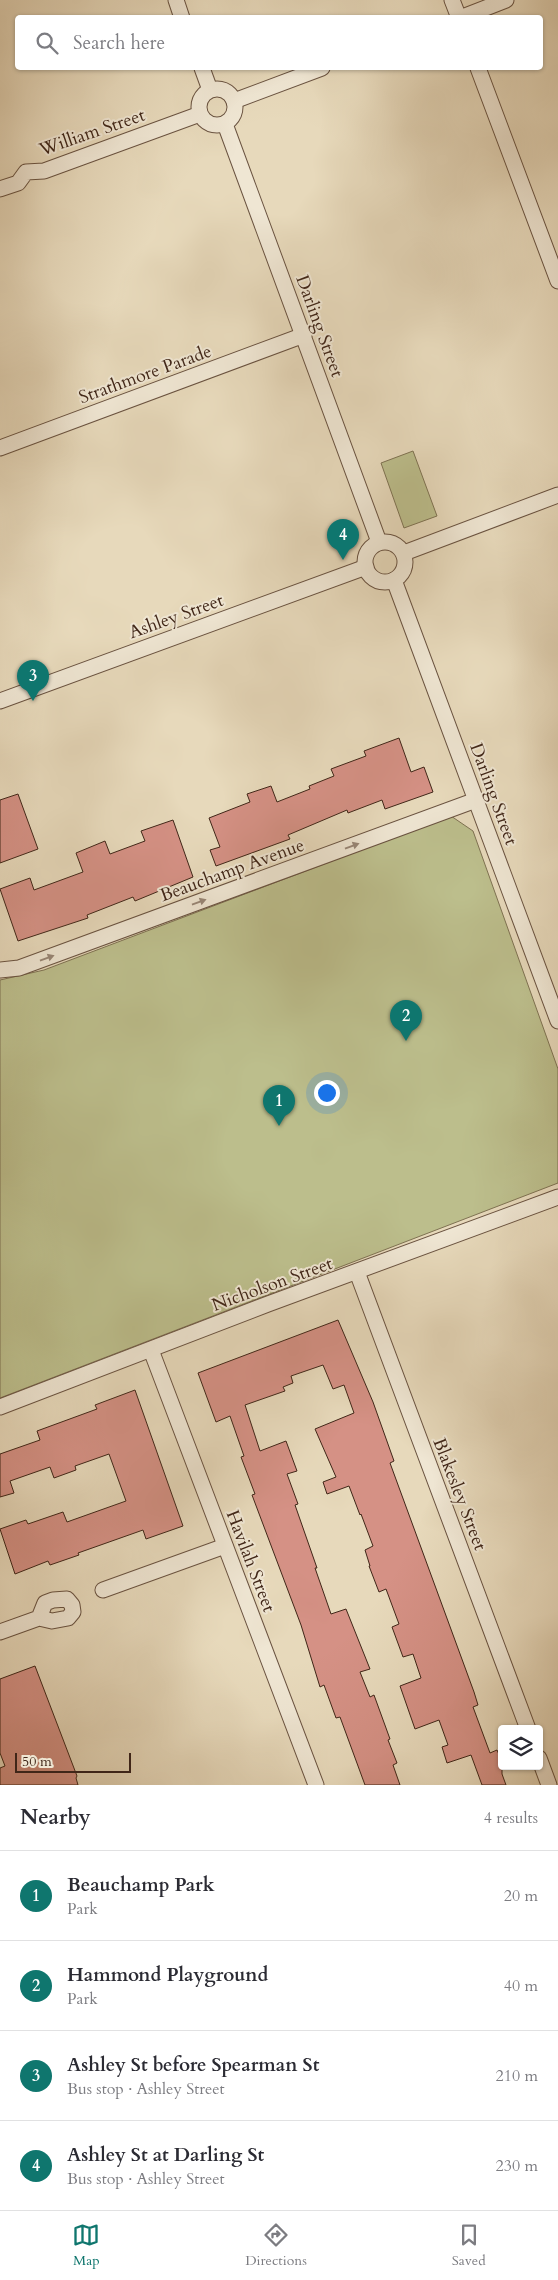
<!DOCTYPE html>
<html lang="en">
<head>
<meta charset="utf-8">
<style>
  :root { --surface:#fff; --page:#f2f2f3; --text:#2b2b33; --muted:#7c7c81; --line:#e1e1e2; --accent:#0f766e }
  body { margin:0; font-family:Cardo,serif; background:var(--page); color:var(--text) }
  .controls { position:absolute; right:15px; bottom:15px; display:grid; overflow:hidden; border-radius:5px; box-shadow:0 1px 4px #0004 }
  .controls button { width:45px; height:45px; display:grid; place-items:center; padding:0; border:0; border-bottom:1px solid var(--line); background:var(--surface); color:var(--text); font:25px sans-serif }
  .scale { position:absolute; left:15px; bottom:12px; width:116px; box-sizing:border-box; padding-left:5px; border:2px solid #402618; border-top:0; font-size:14px; line-height:18px; white-space:nowrap; color:#402618; -webkit-text-stroke:4px #efe6d3; paint-order:stroke }
  .you { position:absolute; left:326px; top:1092px; width:18px; height:18px; margin:-12px; border:4px solid #fff; border-radius:50%; background:#1a73e8; box-shadow:0 0 0 8px #1a73e833 }
  .badge { display:grid; place-items:center; width:32px; height:32px; border-radius:50%; background:var(--accent); color:#fff; font-size:16px; font-weight:700 }
  .pin { position:absolute; translate:-50% -41px; filter:drop-shadow(0 1px 2px #0008) }
  .pin::after { content:''; position:absolute; top:26px; width:18px; height:15px; background:inherit; clip-path:polygon(0 0,100% 0,50% 100%) }
  .list { margin:0; padding:0; list-style:none }
  h2 { display:flex; justify-content:space-between; align-items:center; height:65px; margin:0; padding:0 20px; font-size:21px }
  h2 small { font-size:16px; font-weight:400; color:var(--muted) }
  .list li { display:grid; grid-template-columns:32px 1fr auto; gap:15px; align-items:center; box-sizing:border-box; height:90px; padding:0 20px; border-top:1px solid var(--line) }
  .list b { display:block; font-size:19px; white-space:nowrap }
  .list p { margin:0; font-size:16px; white-space:nowrap; color:var(--muted) }
  .list em { font-size:16px; font-style:normal; color:var(--muted) }
  .icon { flex:none; width:28px; height:28px; fill:none; stroke:currentColor; stroke-width:2; stroke-linecap:round; stroke-linejoin:round }
  .map { position:relative; flex:none; width:558px; height:1785px; overflow:hidden }
  .search { position:absolute; background:var(--surface); box-shadow:0 1px 4px #0004; left:15px; right:15px; top:15px; height:55px; display:flex; align-items:center; gap:12px; box-sizing:border-box; padding:0 18px; border-radius:5px; color:var(--muted); font-size:19px }
  .sheet { height:425px; background:var(--surface) }
  nav { display:flex; justify-content:space-around; align-items:center; box-sizing:border-box; height:70px; border-top:1px solid var(--line); background:var(--surface); font-size:14px; color:var(--muted) }
  nav a { display:grid; justify-items:center; gap:2px }
  nav .on { color:var(--accent) }
  .map>svg:first-child { display:block }
</style>
</head>
<body>
<div class="map">
<svg width="558" height="1785" viewBox="0 0 558 1785">
  <rect width="100%" height="100%" fill="#e7d9bb"/>
  <filter id="stains"><feTurbulence type="fractalNoise" baseFrequency=".004" numOctaves="4"/><feColorMatrix values="0 0 0 0 .2 0 0 0 0 .09 0 0 0 0 .02 0 0 0 .5 -.17"/></filter>
  <radialGradient id="worn" r=".72"><stop offset=".6" stop-color="#630" stop-opacity="0"/><stop offset="1" stop-color="#630" stop-opacity=".3"/></radialGradient>
  <g fill="#bcbe8c" stroke="#7e7252">
    <polygon points="413,451 437,516 404,528 381,463"/>
    <polygon points="451,816 473,831 558,1069 558,1183 0,1398 0,980 44,970"/>
  </g>
  <g fill="#d59185" stroke="#402618">
    <polygon points="399,738 411,772 424,767 433,792 385,809 382,800 348,813 347,810 288,835 290,839 216,866 210,850 220,847 209,818 250,802 247,794 271,786 277,802 310,789 309,786 334,776 331,769 366,756 364,751"/>
    <polygon points="18,794 38,849 0,863 0,800"/>
    <polygon points="173,820 193,877 135,901 133,897 87,915 88,918 18,941 0,889 30,878 34,890 83,872 76,853 105,841 110,854 145,841 141,831"/>
    <polygon points="338,1320 373,1402 394,1461 390,1463 474,1692 478,1705 473,1707 490,1753 497,1750 502,1761 502,1774 506,1785 482,1785 471,1755 447,1763 442,1747 448,1745 439,1720 415,1729 400,1686 421,1678 413,1654 403,1657 392,1627 399,1624 386,1589 379,1592 369,1566 370,1566 365,1550 373,1546 361,1514 360,1515 349,1486 327,1494 323,1482 336,1477 315,1429 354,1413 344,1385 333,1389 323,1365 291,1376 293,1383 283,1387 285,1391 245,1405 260,1451 286,1441 297,1471 287,1474 298,1504 295,1505 317,1568 315,1568 331,1614 346,1609 370,1669 360,1672 370,1697 374,1695 390,1739 388,1740 397,1763 393,1765 400,1785 365,1785 340,1717 336,1718 324,1685 320,1687 301,1625 252,1495 255,1494 241,1457 244,1456 230,1416 216,1422 198,1373"/>
    <polygon points="135,1390 183,1526 146,1539 143,1530 78,1553 79,1555 50,1565 48,1561 15,1574 0,1529 26,1520 28,1524 63,1512 67,1522 126,1501 109,1454 75,1466 76,1470 54,1478 50,1467 10,1481 14,1493 0,1497 0,1454 40,1440 37,1431 97,1409 95,1405"/>
    <polygon points="35,1666 77,1776 76,1778 78,1785 0,1785 0,1768 5,1766 0,1753 0,1679"/>
  </g>
  <g fill="none" stroke-linecap="round" stroke-linejoin="round">
    <g stroke="#6a5341" stroke-width="17">
      <g id="minor">
        <polyline points="176,0 182,18"/>
        <polyline points="452,0 459,18"/>
        <polyline points="460,18 506,0"/>
        <polyline points="202,68 210,90"/>
        <polyline points="478,68 558,281"/>
        <circle cx="217" cy="107" r="18"/>
        <polyline points="234,101 322,68"/>
        <polyline points="225,124 379,542"/>
        <polyline points="0,189 18,183 26,172 44,171 200,114"/>
        <polyline points="0,448 304,335"/>
        <circle cx="385" cy="562" r="20"/>
        <polyline points="404,553 558,495"/>
        <polyline points="394,580 558,1021"/>
        <polyline points="0,701 366,567"/>
        <polyline points="0,970 19,968 476,800"/>
        <polyline points="357,1272 528,1729"/>
        <polyline points="151,1350 316,1785"/>
        <polyline points="0,1407 268,1304 558,1197"/>
        <polyline points="103,1590 225,1546"/>
        <polyline points="0,1632 39,1618 52,1621 68,1618 73,1612 72,1605 67,1599 53,1600 45,1603 39,1618"/>
        <polyline points="539,1758 549,1785"/>
      </g>
    </g>
    <use href="#minor" stroke="#efe6d3" stroke-width="15"/>
  </g>
  <defs><path id="oneway-solid" d="M-6-.8H1V-3.2L6.5 0L1 3.2V.8H-6Z" transform="scale(1.25)"/></defs>
  <g fill="#988676">
    <use href="#oneway-solid" transform="translate(352 846) rotate(-20)"/>
    <use href="#oneway-solid" transform="translate(199 902) rotate(-20)"/>
    <use href="#oneway-solid" transform="translate(47 958) rotate(-20)"/>
  </g>
  <g text-anchor="middle" stroke-width="4" stroke-linejoin="round" paint-order="stroke">
    <g font-size="18" fill="#402618" stroke="#efe6d3">
      <text transform="translate(92 132) rotate(-19)" y="6">William Street</text>
      <text transform="translate(320 326) rotate(70)" y="6">Darling Street</text>
      <text transform="translate(145 374) rotate(-20)" y="6">Strathmore Parade</text>
      <text transform="translate(176 616) rotate(-20)" y="6">Ashley Street</text>
      <text transform="translate(494 794) rotate(70)" y="6">Darling Street</text>
      <text transform="translate(232 870) rotate(-20)" y="6">Beauchamp Avenue</text>
      <text transform="translate(272 1284) rotate(-20)" y="6">Nicholson Street</text>
      <text transform="translate(460 1494) rotate(69)" y="6">Blakesley Street</text>
      <text transform="translate(251 1561) rotate(69)" y="6">Havilah Street</text>
    </g>
  </g>
  <rect width="100%" height="100%" filter="url(#stains)"/>
  <rect width="100%" height="100%" fill="url(#worn)"/>
</svg>
<div class="controls">
<button><svg class="icon" aria-label="layers" viewBox="0 0 24 24"><path d="M12 4l9 5-9 5-9-5zM3 14l9 5 9-5"/></svg></button>
</div>
<div class="scale">50 m</div>
<div class="you"></div>
<div class="pin badge" style="left:279px;top:1126px">1</div>
<div class="pin badge" style="left:406px;top:1041px">2</div>
<div class="pin badge" style="left:33px;top:701px">3</div>
<div class="pin badge" style="left:343px;top:560px">4</div>
<div class="search"><svg class="icon" aria-label="search" viewBox="0 0 24 24"><circle cx="10" cy="10" r="6"/><path d="M15 15l6 6"/></svg>Search here</div>
</div>
<section class="sheet">
<h2>Nearby<small>4 results</small></h2>
<ul class="list">
<li><span class="badge">1</span><div><b>Beauchamp Park</b><p>Park</p></div><em>20 m</em></li>
<li><span class="badge">2</span><div><b>Hammond Playground</b><p>Park</p></div><em>40 m</em></li>
<li><span class="badge">3</span><div><b>Ashley St before Spearman St</b><p>Bus stop · Ashley Street</p></div><em>210 m</em></li>
<li><span class="badge">4</span><div><b>Ashley St at Darling St</b><p>Bus stop · Ashley Street</p></div><em>230 m</em></li>
</ul>
</section>
<nav>
<a class="on"><svg class="icon" aria-label="map" viewBox="0 0 24 24"><path d="M3 6l6-2 6 2 6-2v14l-6 2-6-2-6 2zM9 4v14M15 6v14"/></svg>Map</a>
<a><svg class="icon" aria-label="directions" viewBox="0 0 24 24"><path d="M12 3l9 9-9 9-9-9zM9 14v-3h6M13 9l2 2-2 2"/></svg>Directions</a>
<a><svg class="icon" aria-label="saved" viewBox="0 0 24 24"><path d="M7 4h10v16l-5-4-5 4z"/></svg>Saved</a>
</nav>
</body>
</html>
